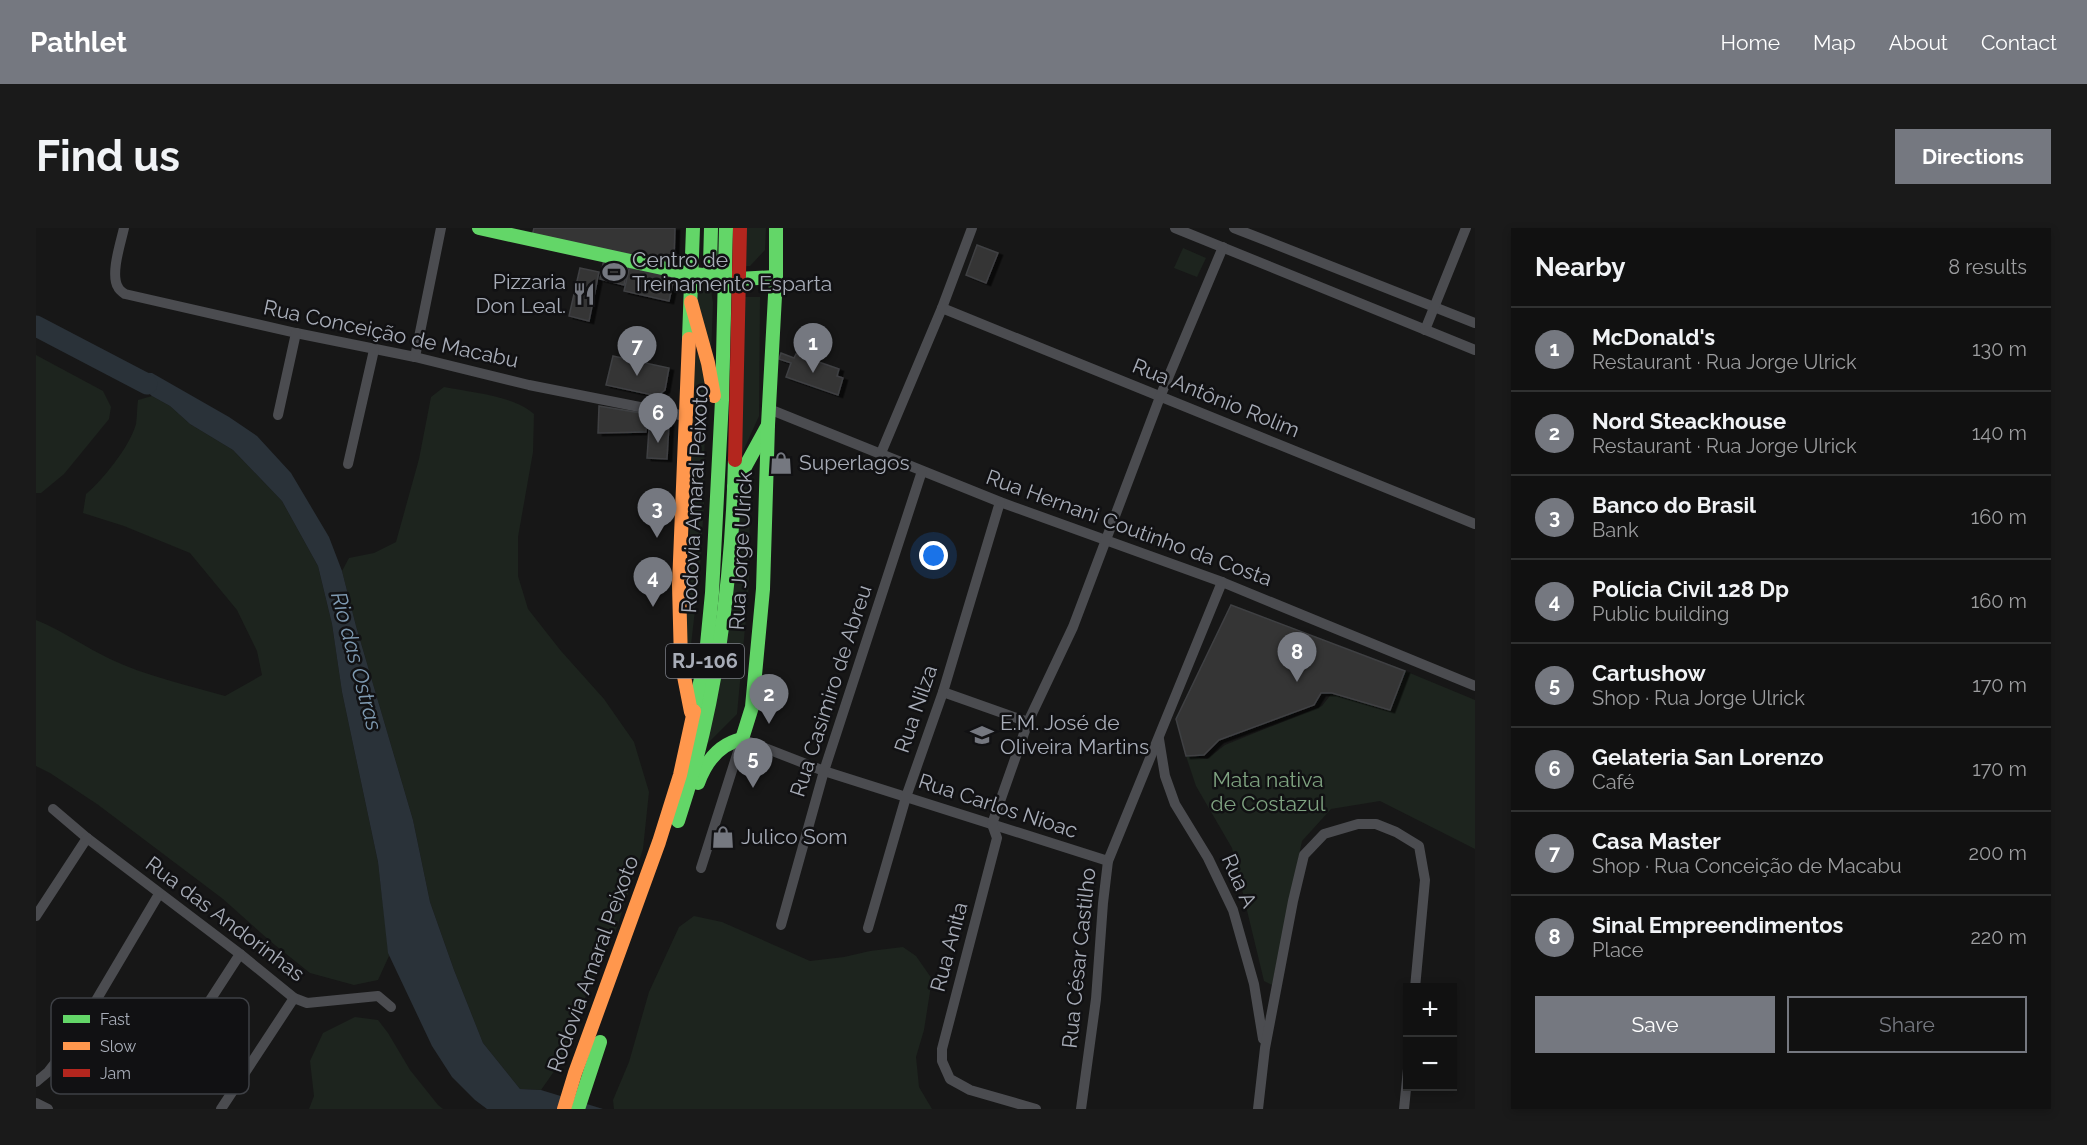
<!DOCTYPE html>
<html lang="en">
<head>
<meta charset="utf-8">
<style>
  :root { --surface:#111; --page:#1a1a1a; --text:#f1f3f6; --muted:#9c9d9f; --line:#303131; --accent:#757880 }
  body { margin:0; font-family:Raleway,sans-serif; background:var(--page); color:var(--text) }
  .controls { position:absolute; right:18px; bottom:18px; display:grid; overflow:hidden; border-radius:0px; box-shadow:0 3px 9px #0003 }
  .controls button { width:54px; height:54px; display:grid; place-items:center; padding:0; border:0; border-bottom:2px solid var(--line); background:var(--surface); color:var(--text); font:30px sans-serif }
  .you { position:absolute; left:898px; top:328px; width:21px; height:21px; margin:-15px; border:4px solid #fff; border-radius:50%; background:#1a73e8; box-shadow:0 0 0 9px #1a73e833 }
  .badge { display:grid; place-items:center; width:39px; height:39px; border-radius:50%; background:var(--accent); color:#fff; font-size:20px; font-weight:700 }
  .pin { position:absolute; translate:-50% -50px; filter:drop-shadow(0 2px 3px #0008) }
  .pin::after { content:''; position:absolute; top:32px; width:21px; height:18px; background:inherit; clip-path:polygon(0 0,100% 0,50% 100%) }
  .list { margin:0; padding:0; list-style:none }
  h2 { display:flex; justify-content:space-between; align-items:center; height:78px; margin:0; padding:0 24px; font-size:26px }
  h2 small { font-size:20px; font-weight:400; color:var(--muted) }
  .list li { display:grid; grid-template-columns:39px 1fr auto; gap:18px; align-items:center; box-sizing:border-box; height:84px; padding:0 24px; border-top:2px solid var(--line) }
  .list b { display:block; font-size:22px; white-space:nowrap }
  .list p { margin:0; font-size:20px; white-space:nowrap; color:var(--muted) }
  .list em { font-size:20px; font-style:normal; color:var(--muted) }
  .actions { display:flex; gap:12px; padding:18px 24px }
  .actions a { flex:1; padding:14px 0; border:2px solid var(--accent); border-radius:0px; text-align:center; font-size:21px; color:var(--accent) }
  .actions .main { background:var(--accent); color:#fff }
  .map { position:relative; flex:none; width:1439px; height:881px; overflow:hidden; border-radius:0px }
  header { display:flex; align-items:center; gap:36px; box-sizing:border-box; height:84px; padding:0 30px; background:var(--accent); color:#fff }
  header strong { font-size:28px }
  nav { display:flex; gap:33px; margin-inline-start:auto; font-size:21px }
  .intro { display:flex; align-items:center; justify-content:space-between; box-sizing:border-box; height:144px; padding:0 36px }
  h1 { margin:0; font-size:42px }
  .button { padding:15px 27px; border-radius:0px; background:var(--accent); color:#fff; font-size:21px; font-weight:700 }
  main { display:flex; gap:36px; padding:0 36px }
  aside { flex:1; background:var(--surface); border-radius:0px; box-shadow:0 3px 9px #0003 }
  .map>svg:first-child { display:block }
</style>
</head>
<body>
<header>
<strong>Pathlet</strong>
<nav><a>Home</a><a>Map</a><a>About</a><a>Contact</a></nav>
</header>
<div class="intro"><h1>Find us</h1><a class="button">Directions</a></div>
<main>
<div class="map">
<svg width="1439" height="881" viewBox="0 0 1439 881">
  <defs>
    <filter id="shadow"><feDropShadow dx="4.5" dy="2.5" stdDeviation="0" flood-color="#0009"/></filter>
  </defs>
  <rect width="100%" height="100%" fill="#171717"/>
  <g fill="#1d241e">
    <polygon points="708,0 730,0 729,22 714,38 706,38"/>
    <polygon points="1147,20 1170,30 1161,49 1138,40"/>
    <polygon points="662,54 674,55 677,75 675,128 662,80"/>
    <polygon points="707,69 724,69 723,188 704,230"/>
    <polygon points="662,120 669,158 668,276 664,338 655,417 648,415 653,354 657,143"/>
    <polygon points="0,127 67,163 75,179 73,191 28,246 5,265 0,265"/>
    <path d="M 408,159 C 433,164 479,168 498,186 L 497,224 L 482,309 L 482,348 L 492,381 L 525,423 L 568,471 L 598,514 L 613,564 L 607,621 L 580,702 L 549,770 L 526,832 L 505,862 L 484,861 L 447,815 L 418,742 L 394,674 L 377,592 L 320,398 L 306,343 L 313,330 L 338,325 L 360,314 L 383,231 L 395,169 Z"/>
    <path d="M 116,168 L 134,178 L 154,196 L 197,222 L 246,273 L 282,338 L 296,396 L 306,464 L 342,634 L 353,728 L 342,752 L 318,757 L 274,745 L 234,713 L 187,671 L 61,576 L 14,545 L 0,538 L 0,392 C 27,403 49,419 74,431 C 110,448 151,457 189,468 L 226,447 L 221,423 L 201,382 L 154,325 L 88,298 L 47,285 L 50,266 C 67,252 94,218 100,196 C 101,189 101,180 102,172 Z"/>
    <polygon points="717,235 714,256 713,357 701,486 668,519 702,263"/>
    <polygon points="1369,443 1439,472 1439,621 1344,573 1295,581 1266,613 1236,757 1228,753 1196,620 1160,558 1150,528 1171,531 1189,517 1286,478 1296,465 1354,482"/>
    <polygon points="658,688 686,694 774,733 808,729 834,723 867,719 880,728 896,751 888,802 880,829 883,859 896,881 578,881 577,872 593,834 613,764 643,699"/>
    <polygon points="319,789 342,792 352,805 374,842 402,877 407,881 273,881 278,868 274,833 287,805"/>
  </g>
  <polygon fill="#2a3239" points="87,144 116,145 193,189 221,208 255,245 293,309 306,343 320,398 377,592 394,674 418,742 447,815 484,861 505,862 567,881 451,881 439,872 416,849 396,818 352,725 342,634 306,464 296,396 282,338 246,273 197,222 154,196 134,178 116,168"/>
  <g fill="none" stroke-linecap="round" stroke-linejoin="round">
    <polyline stroke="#2a3239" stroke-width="21" points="0,98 111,156"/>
  </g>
  <g fill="#353536" stroke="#3f4043" stroke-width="1.5" filter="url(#shadow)">
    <polygon points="498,0 639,0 638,32 631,36 496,8"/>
    <polygon points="941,17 962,25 950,55 930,47"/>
    <polygon points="568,31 592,37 588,57 564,51"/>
    <polygon points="594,37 639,46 633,73 588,63"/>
    <polygon points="544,40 563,44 553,93 533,88"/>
    <polygon points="745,125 758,130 760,126 803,141 801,148 807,150 802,167 750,149 755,135 743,131"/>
    <polygon points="577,128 633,140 629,162 621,168 570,157"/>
    <polygon points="563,178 611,186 610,204 562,205"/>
    <polygon points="614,186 621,186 630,191 633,196 631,231 611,230"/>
    <polygon points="1195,377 1369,443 1354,482 1296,465 1285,465 1278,477 1183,512 1168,527 1150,528 1140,491"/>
  </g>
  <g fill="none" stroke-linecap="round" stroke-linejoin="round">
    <g stroke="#4b4c50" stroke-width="10">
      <path d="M 88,0 C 85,14 74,46 82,59 C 83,62 86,64 89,66 L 260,105 L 379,129 L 493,157 L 649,188"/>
      <polyline points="1139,0 1439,122"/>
      <polyline points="1198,0 1439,95"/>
      <polyline points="906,80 1439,296"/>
      <polyline points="1389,102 1430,0"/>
      <polyline points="379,129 405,0"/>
      <polyline points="733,181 964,274 1186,354 1439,458"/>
      <polyline points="242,187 260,105"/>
      <polyline points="845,225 906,80 936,0"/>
      <polyline points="312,236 338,122"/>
      <polyline points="907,464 992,494"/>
      <polyline points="1123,511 1129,548 1139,576 1172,630 1197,682 1218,756 1227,811"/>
      <polyline points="17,581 51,610 204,726 258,770 271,775 342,768 355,779"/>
      <polyline points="665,640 706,511 788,543 1072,633"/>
      <polyline points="0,688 51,610"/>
      <polyline points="745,697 788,543 886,243"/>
      <polyline points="832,700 870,569 907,464 964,274"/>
      <polyline points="36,813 98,857 113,859 121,854 204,726"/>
      <polyline points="0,854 12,844 36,813 123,666"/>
      <polyline points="0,875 12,881"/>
      <polyline points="185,881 258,770"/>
      <polyline points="1000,881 934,862 914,851 906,833 906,821 961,610 956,596 992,494 1037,399 1124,169 1187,19"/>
      <polyline points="1045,881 1060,771 1067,675 1072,633 1186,354"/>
      <polyline points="1222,881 1229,820 1257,673 1268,627 1288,606 1322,596 1340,596 1360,604 1383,618 1389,652 1379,760"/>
      <polyline points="1368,881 1372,841"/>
    </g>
    <g stroke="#63d668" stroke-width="14">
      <polyline points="443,0 649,45 702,51 740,49"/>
      <polyline points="675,0 674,37 690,52"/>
      <polyline points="653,111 657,0"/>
      <polyline points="698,259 732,197"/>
      <polyline points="658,483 670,427 676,365 686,172 690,0"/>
      <polyline points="706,511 716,479 727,361 732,197 740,49 740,0"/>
      <path d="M 662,555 C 670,533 683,516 706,511"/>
      <path d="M 642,593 C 681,477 696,354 699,232"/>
      <polyline points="542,881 564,814"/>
    </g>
    <g stroke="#ff974d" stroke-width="14">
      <polyline points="655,74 672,135 678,168"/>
      <polyline points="653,111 643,357 645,433 655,484"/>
      <polyline points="528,881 539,845 623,614 644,547 658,483"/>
    </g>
    <polyline stroke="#b3261e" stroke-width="14" points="699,232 704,0"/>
  </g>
  <defs>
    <g id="stadium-bare" transform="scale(1.8)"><path d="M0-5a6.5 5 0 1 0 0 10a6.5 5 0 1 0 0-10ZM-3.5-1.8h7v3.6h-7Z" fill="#757880" stroke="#111113" stroke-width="2.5" paint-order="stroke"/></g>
    <g id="restaurant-bare" transform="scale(1.8)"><path d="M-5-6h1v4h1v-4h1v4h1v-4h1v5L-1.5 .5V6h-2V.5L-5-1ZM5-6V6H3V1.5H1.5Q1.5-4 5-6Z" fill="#757880" stroke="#111113" stroke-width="2.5" paint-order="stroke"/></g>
    <g id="shop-bare" transform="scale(1.8)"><path d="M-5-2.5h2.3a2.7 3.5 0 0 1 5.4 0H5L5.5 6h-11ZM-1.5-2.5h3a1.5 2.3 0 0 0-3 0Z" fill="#757880" stroke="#111113" stroke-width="2.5" paint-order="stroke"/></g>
    <g id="school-bare" transform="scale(1.8)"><path d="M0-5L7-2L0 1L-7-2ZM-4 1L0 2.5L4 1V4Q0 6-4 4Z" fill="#757880" stroke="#111113" stroke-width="2.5" paint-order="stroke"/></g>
  </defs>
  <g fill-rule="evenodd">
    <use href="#stadium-bare" x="578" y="44"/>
    <use href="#restaurant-bare" x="548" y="66"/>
    <use href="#shop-bare" x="745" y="235"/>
    <use href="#school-bare" x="946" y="507"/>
    <use href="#shop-bare" x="687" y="609"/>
  </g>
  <g text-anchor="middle" stroke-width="5" stroke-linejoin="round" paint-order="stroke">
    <rect fill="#111113" stroke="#7b7e86" stroke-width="1.5" x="630" y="416" width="78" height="34" rx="4.5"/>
    <g font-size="20" font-weight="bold" fill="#a8adb8">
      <text x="669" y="440">RJ-106</text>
    </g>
    <g font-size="21" fill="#a8adb8" stroke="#111113" text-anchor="start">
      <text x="596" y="39">Centro de<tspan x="596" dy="24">Treinamento Esparta</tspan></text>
      <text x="530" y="61" text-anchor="end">Pizzaria<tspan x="530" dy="24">Don Leal.</tspan></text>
      <text x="763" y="242">Superlagos</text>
      <text x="964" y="502">E.M. José de<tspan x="964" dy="24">Oliveira Martins</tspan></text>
      <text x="705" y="616">Julico Som</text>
    </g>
    <g font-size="21" fill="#a8adb8" stroke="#111113">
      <text transform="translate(355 106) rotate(12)" y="7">Rua Conceição de Macabu</text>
      <text transform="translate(1180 170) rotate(22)" y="7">Rua Antônio Rolim</text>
      <text transform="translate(659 271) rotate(-87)" y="7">Rodovia Amaral Peixoto</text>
      <text transform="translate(1093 300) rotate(20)" y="7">Rua Hernani Coutinho da Costa</text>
      <text transform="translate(705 323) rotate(-87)" y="7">Rua Jorge Ulrick</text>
      <text transform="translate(795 463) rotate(-72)" y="7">Rua Casimiro de Abreu</text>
      <text transform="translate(880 481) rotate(-71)" y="7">Rua Nilza</text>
      <text transform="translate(962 578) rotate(18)" y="7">Rua Carlos Nioac</text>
      <text transform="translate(1203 653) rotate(66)" y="7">Rua A</text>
      <text transform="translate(189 691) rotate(37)" y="7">Rua das Andorinhas</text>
      <text transform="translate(913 719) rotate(-75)" y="7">Rua Anita</text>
      <text transform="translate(1043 730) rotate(-84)" y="7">Rua César Castilho</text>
      <text transform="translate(557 736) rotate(-70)" y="7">Rodovia Amaral Peixoto</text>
    </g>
    <g font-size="21" fill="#7fa381" stroke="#111113">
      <text x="1232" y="559">Mata nativa<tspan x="1232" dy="24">de Costazul</tspan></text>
    </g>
    <g font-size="22" font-style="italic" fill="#7f9bb3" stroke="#111113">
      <text transform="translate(321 433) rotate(75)" y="8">Rio das Ostras</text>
    </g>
  </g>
  <rect x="15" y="770" width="198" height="96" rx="9" fill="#111113" stroke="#3e4045" stroke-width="1.5"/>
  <rect x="27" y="787" width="27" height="8" fill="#63d668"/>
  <rect x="27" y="814" width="27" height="8" fill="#ff974d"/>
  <rect x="27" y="841" width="27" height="8" fill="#b3261e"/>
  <g font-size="16" fill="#a8adb8">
    <text x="64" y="797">Fast</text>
    <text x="64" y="824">Slow</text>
    <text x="64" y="851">Jam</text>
  </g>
</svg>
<div class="controls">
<button>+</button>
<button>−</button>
</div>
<div class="you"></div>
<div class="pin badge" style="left:777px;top:145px">1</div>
<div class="pin badge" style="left:733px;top:496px">2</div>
<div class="pin badge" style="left:621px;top:310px">3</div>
<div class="pin badge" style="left:617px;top:379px">4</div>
<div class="pin badge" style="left:717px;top:560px">5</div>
<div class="pin badge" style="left:622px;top:215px">6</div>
<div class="pin badge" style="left:601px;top:148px">7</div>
<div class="pin badge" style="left:1261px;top:454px">8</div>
</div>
<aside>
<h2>Nearby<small>8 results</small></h2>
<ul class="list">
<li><span class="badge">1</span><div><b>McDonald's</b><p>Restaurant · Rua Jorge Ulrick</p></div><em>130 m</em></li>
<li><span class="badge">2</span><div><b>Nord Steackhouse</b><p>Restaurant · Rua Jorge Ulrick</p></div><em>140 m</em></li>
<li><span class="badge">3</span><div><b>Banco do Brasil</b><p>Bank</p></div><em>160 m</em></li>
<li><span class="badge">4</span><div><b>Polícia Civil 128 Dp</b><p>Public building</p></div><em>160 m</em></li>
<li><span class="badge">5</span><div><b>Cartushow</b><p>Shop · Rua Jorge Ulrick</p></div><em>170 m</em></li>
<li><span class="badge">6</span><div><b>Gelateria San Lorenzo</b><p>Café</p></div><em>170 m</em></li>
<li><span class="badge">7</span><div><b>Casa Master</b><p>Shop · Rua Conceição de Macabu</p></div><em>200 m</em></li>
<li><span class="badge">8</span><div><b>Sinal Empreendimentos</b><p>Place</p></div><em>220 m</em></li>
</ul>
<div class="actions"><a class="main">Save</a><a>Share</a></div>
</aside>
</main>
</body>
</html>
